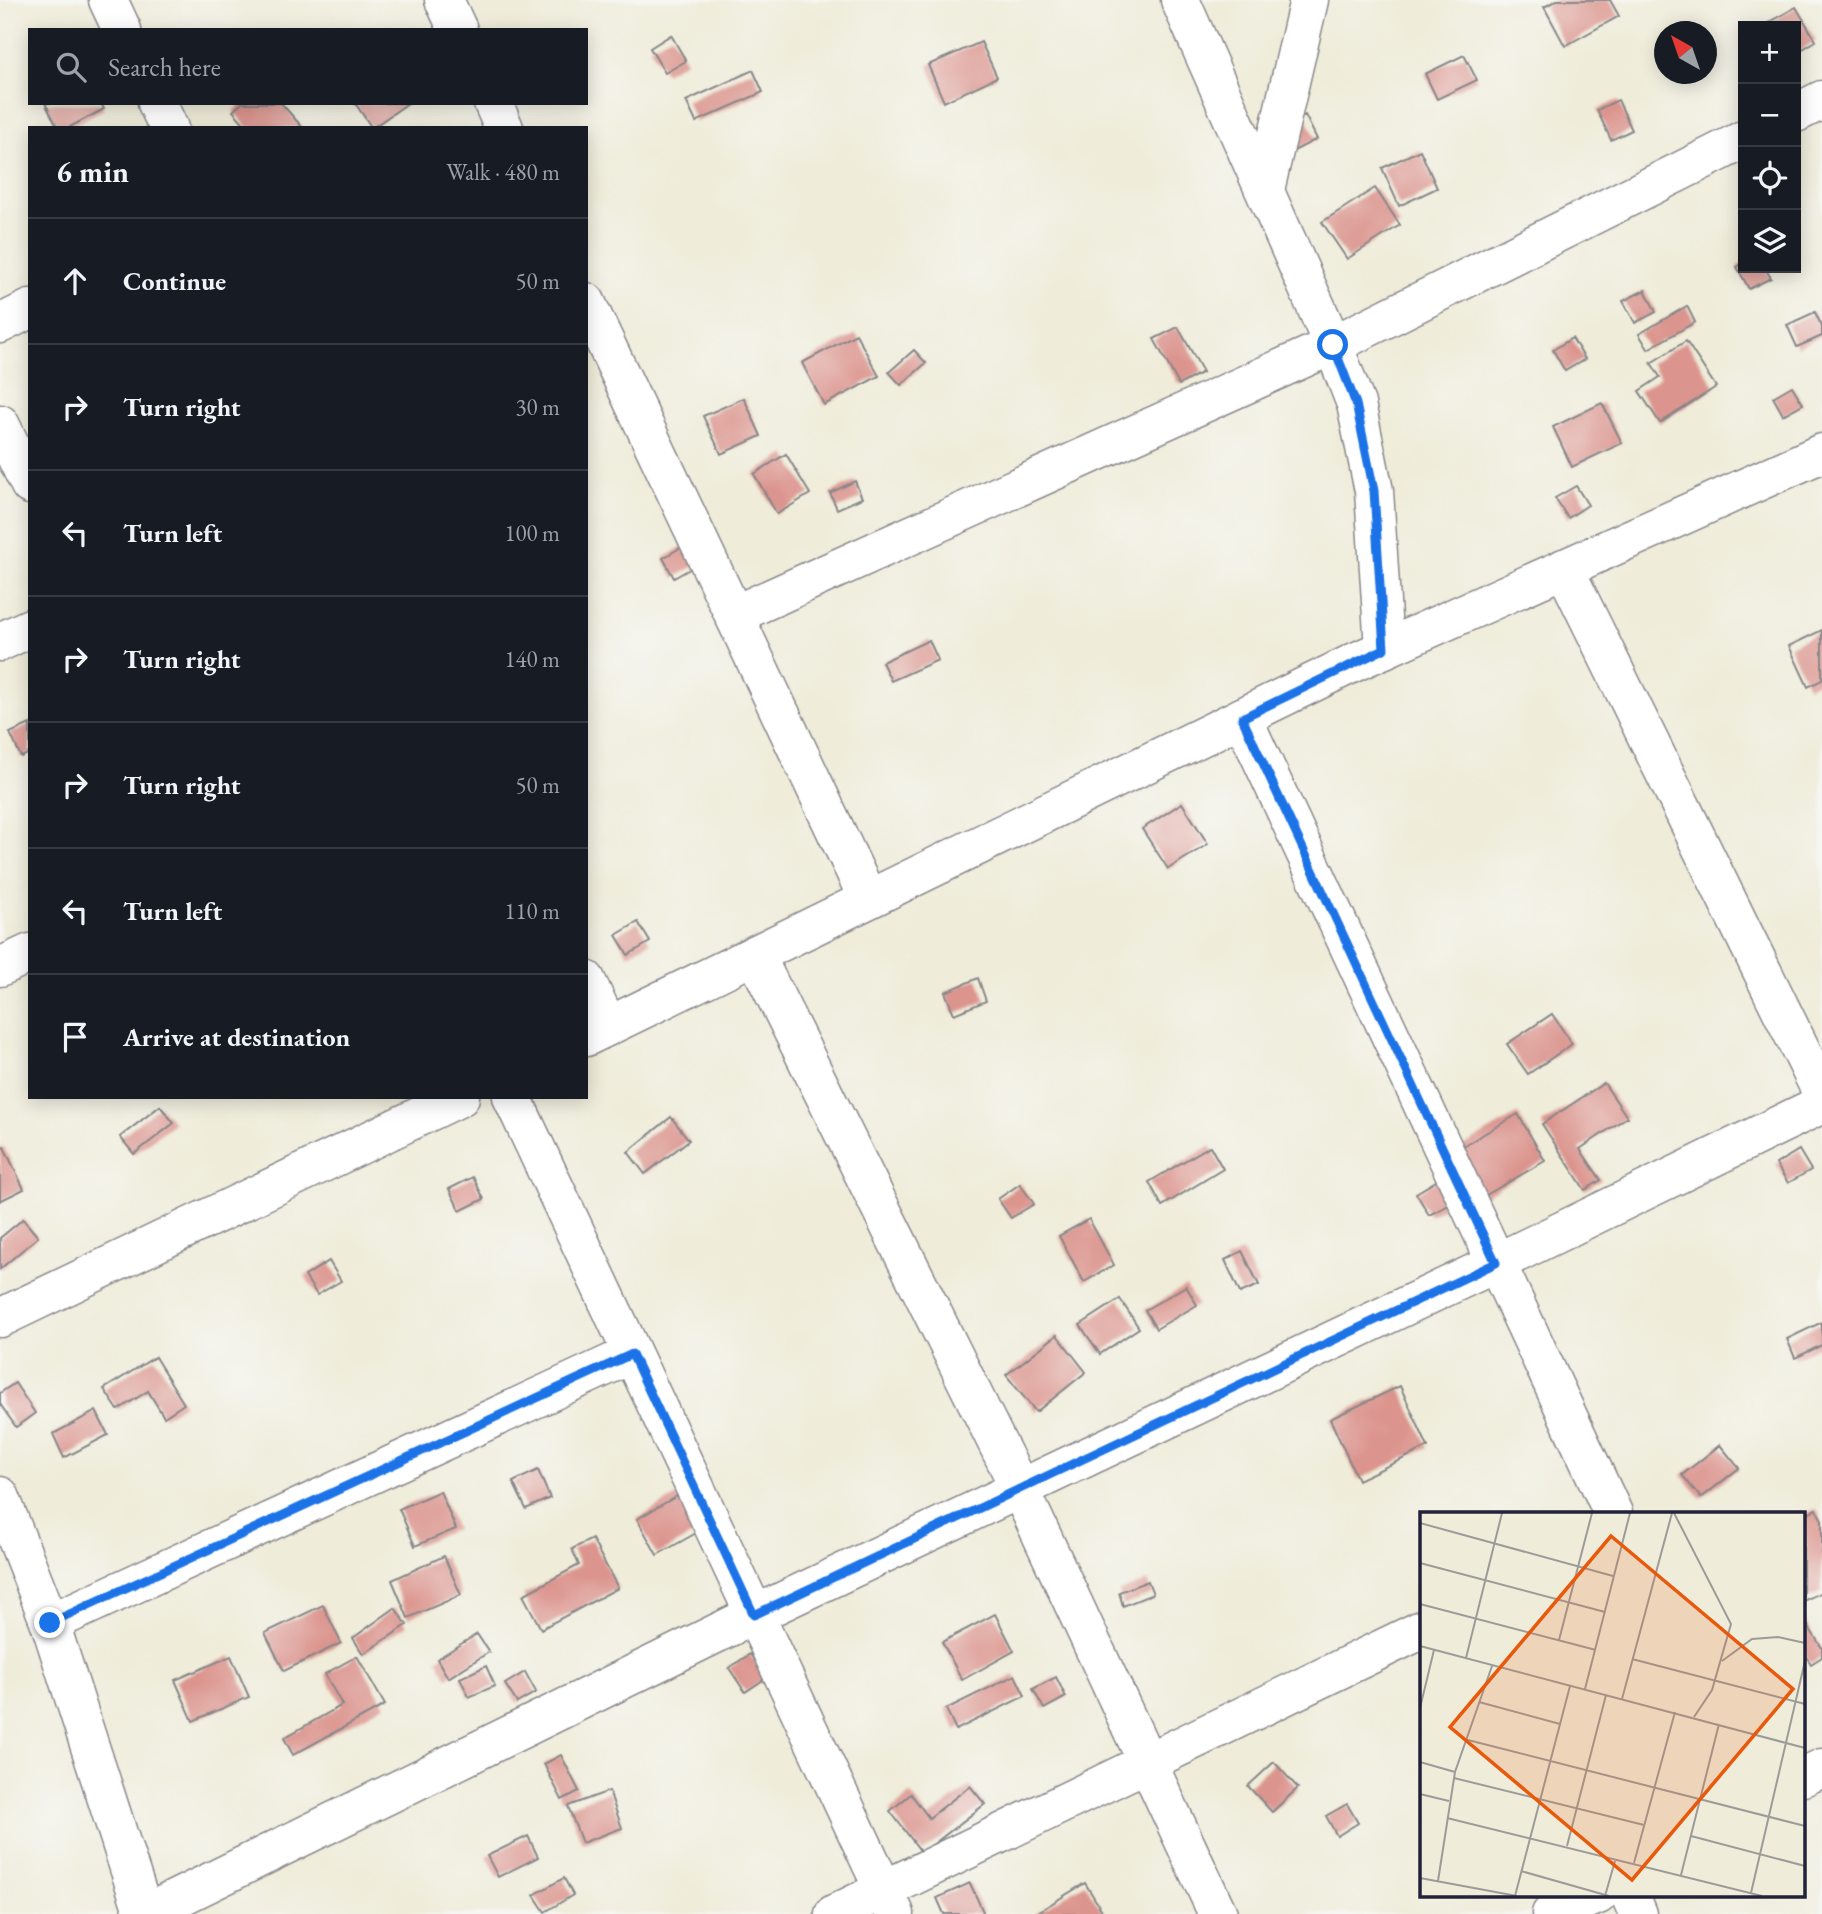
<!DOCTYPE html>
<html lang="en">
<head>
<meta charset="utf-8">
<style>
  :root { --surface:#171b24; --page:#20242c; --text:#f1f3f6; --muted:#9ea1a6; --line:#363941 }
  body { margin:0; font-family:"EB Garamond",serif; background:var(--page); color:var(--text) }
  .controls { position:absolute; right:21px; top:21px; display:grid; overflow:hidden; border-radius:0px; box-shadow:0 4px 18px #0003 }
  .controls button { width:63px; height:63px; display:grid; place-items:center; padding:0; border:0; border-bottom:2px solid var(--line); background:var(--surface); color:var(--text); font:35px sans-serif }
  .compass { position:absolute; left:1654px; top:21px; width:63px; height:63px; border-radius:50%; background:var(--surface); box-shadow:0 4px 18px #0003; rotate:320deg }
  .stop { position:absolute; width:21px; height:21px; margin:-16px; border:5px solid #1a73e8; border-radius:50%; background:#fff }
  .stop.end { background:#1a73e8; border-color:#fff; box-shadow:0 2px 7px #0008 }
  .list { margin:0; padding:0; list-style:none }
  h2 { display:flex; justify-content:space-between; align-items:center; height:91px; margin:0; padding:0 28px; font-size:30px }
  h2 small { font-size:23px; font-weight:400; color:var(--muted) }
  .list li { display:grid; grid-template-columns:46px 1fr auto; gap:21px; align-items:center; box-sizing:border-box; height:126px; padding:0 28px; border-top:2px solid var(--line) }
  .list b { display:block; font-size:26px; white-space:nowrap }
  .list em { font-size:23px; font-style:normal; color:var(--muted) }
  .icon { flex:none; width:38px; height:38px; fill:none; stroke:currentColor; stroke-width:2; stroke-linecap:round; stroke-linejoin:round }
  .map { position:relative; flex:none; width:1822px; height:1914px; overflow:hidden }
  .search { position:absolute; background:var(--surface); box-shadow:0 4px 18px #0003; left:28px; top:28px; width:560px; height:77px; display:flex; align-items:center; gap:18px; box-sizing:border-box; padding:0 24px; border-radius:0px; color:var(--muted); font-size:26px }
  .panel { position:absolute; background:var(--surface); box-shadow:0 4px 18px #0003; left:28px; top:126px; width:560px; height:973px; border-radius:0px }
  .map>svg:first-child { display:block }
</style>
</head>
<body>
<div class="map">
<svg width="1822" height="1914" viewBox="0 0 1822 1914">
  <rect width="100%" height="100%" fill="#f6f6f2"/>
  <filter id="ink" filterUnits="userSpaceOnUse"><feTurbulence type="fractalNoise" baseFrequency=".0143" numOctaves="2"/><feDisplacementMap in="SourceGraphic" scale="14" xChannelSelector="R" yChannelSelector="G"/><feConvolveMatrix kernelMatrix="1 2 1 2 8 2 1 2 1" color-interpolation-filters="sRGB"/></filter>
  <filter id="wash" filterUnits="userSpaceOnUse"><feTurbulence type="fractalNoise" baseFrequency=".00686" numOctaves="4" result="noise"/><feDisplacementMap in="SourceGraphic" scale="28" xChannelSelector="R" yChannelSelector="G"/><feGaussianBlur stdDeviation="1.57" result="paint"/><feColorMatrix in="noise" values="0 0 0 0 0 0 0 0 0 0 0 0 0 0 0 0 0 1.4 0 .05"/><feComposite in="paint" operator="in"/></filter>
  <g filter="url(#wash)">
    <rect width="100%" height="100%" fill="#efecd9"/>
    <g id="blocks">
      <g fill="#dc948e">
        <polygon points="1557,0 1610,0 1619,16 1565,46 1544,7"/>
        <polygon points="1796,7 1816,41 1796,53 1796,26 1763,26"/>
        <polygon points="671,35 686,61 665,73 650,48"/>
        <polygon points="981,42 997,77 944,102 928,65"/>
        <polygon points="1464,55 1477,80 1437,99 1425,74"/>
        <polygon points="753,70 763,92 696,122 686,101"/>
        <polygon points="1618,100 1632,130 1611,140 1597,110"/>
        <polygon points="45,103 101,103 104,109 68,128 58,128"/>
        <polygon points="242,103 281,103 303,128 248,128 233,111"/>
        <polygon points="355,103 408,103 372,128"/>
        <polygon points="1305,115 1317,139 1294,151 1282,127"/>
        <polygon points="1420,150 1437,188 1399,206 1382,168"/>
        <polygon points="1375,188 1400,225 1347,259 1322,222"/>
        <polygon points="1743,263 1743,268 1765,268 1771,278 1749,289 1737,267"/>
        <polygon points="1645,290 1656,312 1635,323 1623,301"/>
        <polygon points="1687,306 1695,322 1648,349 1639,334"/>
        <polygon points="1815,312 1822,327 1822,336 1797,347 1787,325"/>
        <polygon points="1178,327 1203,372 1179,385 1154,339"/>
        <polygon points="856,334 879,376 824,405 802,363"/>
        <polygon points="1572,338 1585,359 1565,371 1553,350"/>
        <polygon points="1686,341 1716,387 1660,423 1639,391 1660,377 1651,363"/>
        <polygon points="914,350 926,363 901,385 889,372"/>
        <polygon points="1792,386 1803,404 1783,415 1773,397"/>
        <polygon points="744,398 761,436 721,454 703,416"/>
        <polygon points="1602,403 1622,443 1572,467 1553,427"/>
        <polygon points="786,454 810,494 777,514 754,474"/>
        <polygon points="855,481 862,498 837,509 830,493"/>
        <polygon points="1576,486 1588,505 1568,518 1555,498"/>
        <polygon points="690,542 702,562 674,578 663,558"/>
        <polygon points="1822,630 1822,680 1808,687 1789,646"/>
        <polygon points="929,640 938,660 891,681 882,662"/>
        <polygon points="30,724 30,753 21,757 10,733"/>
        <polygon points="1182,803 1208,844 1168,869 1142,829"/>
        <polygon points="638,922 650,942 628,955 616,935"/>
        <polygon points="978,978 986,1001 954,1014 945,992"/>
        <polygon points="1552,1014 1572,1044 1528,1074 1507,1044"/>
        <polygon points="1604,1083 1627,1117 1580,1149 1601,1180 1585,1190 1542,1124"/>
        <polygon points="160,1106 174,1123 134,1154 120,1137"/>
        <polygon points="1518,1114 1545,1161 1481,1198 1453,1152"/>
        <polygon points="671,1117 689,1140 645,1174 628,1152"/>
        <polygon points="1210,1146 1223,1169 1162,1206 1149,1182"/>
        <polygon points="4,1147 24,1189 0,1201 0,1149"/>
        <polygon points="1799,1150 1811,1170 1788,1183 1776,1164"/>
        <polygon points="473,1177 484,1199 460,1211 449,1189"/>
        <polygon points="1438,1180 1451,1204 1429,1215 1416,1193"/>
        <polygon points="1020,1184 1034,1204 1011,1218 998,1199"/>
        <polygon points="23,1219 38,1237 0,1269 0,1238"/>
        <polygon points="1089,1219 1114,1265 1084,1282 1059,1236"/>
        <polygon points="1242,1251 1259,1285 1240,1293 1225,1260"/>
        <polygon points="329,1261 341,1281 317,1295 305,1276"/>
        <polygon points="1186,1286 1197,1305 1156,1329 1145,1310"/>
        <polygon points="1120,1299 1139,1328 1100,1354 1080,1325"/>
        <polygon points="1822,1322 1822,1345 1795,1358 1787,1339"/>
        <polygon points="1057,1335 1086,1372 1036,1412 1006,1375"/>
        <polygon points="155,1357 184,1404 164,1417 148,1391 118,1410 104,1389"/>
        <polygon points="15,1383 35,1413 16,1427 0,1404 0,1393"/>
        <polygon points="1400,1386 1428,1447 1358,1480 1330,1419"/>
        <polygon points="96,1411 108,1435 64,1458 53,1434"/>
        <polygon points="1720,1445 1739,1468 1701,1498 1682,1475"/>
        <polygon points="538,1470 550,1498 526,1509 513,1482"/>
        <polygon points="440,1491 456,1529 415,1546 399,1509"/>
        <polygon points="677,1496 698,1532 657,1555 637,1519"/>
        <polygon points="1816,1509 1822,1520 1822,1592 1803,1601 1803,1515"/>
        <polygon points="592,1539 618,1588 541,1629 523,1595 579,1565 572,1549"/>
        <polygon points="444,1556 461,1595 408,1618 392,1580"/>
        <polygon points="1148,1581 1153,1594 1123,1606 1119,1592"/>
        <polygon points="323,1605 341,1643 284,1671 265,1633"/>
        <polygon points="395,1608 407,1625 363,1654 353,1638"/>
        <polygon points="995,1614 1014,1651 962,1680 942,1642"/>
        <polygon points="1803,1618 1822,1648 1822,1657 1811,1664 1803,1652"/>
        <polygon points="477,1634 489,1652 448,1678 437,1659"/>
        <polygon points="750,1654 766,1678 745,1692 729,1668"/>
        <polygon points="231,1656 249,1697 193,1721 175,1680"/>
        <polygon points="357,1656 385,1705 293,1755 284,1738 342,1705 325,1674"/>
        <polygon points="486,1666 495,1686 469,1697 460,1678"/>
        <polygon points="525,1672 536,1692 517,1703 505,1684"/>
        <polygon points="1015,1675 1025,1696 956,1730 946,1709"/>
        <polygon points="1056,1677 1066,1697 1044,1709 1033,1689"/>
        <polygon points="561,1755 579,1791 562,1800 544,1764"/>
        <polygon points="1274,1762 1298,1788 1272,1812 1248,1786"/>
        <polygon points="970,1786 985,1804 922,1853 890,1811 911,1794 929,1818"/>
        <polygon points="609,1791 622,1828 582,1843 568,1806"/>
        <polygon points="1347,1804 1358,1823 1337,1836 1326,1816"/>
        <polygon points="528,1836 538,1857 498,1877 487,1856"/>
        <polygon points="564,1878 573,1895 545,1912 534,1895"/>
        <polygon points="970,1883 984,1914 944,1914 937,1898"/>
        <polygon points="1085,1883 1104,1914 1035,1914"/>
      </g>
    </g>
  </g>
  <g filter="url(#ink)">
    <use href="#blocks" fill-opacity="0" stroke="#88878a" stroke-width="2"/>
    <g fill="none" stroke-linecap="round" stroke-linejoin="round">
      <g stroke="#88878a" stroke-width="41">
        <g id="minor">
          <polyline points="108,0 122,30"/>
          <polyline points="444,0 458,30"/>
          <polyline points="1180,0 1333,345 1356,404 1374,491 1384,649"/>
          <polyline points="157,103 169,128"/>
          <polyline points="493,103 504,128"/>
          <polyline points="1796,113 1822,100"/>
          <polyline points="1265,190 1309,0"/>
          <polyline points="586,302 868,899"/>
          <polyline points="0,324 30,309"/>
          <polyline points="0,424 30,485"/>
          <polyline points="1564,568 1822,1093"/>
          <polyline points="734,615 1333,345 1743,140"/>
          <polyline points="0,642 30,628"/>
          <polyline points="1242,717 1613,1513"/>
          <polyline points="755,955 1020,1489 1218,1914"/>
          <polyline points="0,967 30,953"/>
          <polyline points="586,980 608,1026"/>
          <polyline points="586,1037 1355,662 1822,453"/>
          <polyline points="512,1097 895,1914"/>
          <polyline points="0,1318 460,1097"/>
          <polyline points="0,1496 50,1623 144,1914"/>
          <polyline points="50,1623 632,1354"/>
          <polyline points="1803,1777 1822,1768"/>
          <polyline points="1630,1895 1638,1914"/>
          <polyline points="145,1914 754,1615 1496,1263 1822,1104"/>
          <polyline points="834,1914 1421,1630"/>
          <polyline points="1551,1914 1598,1895"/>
        </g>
      </g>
      <use href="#minor" stroke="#fff" stroke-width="38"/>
    </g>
  </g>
  <g fill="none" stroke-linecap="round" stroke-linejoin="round" filter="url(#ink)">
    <polyline stroke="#1a73e8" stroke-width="9" points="50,1623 632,1354 754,1615 1496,1263 1242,718 1384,649 1374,491 1356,404 1333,345"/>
  </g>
  <g transform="translate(1420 1512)">
    <rect width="385" height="385" fill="#efecd9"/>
    <path fill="none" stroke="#9d9b9a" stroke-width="2" d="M 254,1 L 311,112 L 292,178 L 274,205M 0,11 L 193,64M 0,51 L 185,100M 0,92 L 176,138M 139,128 L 172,1M 0,134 L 385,236M 46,146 L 82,1M 212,147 L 385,192M 302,149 L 332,127 L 358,125 L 385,131M 165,177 L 210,1M 202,187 L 252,1M 59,190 L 140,212M 0,196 L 14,138M 44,227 L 385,314M 0,250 L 35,260M 34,266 L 224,313M 0,282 L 29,289M 27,306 L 342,384M 271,324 L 385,354M 147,334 L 186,183M 214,351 L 255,200M 101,359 L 189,384M 261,363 L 299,212M 0,366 L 97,384M 18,369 L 35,260 L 72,154M 331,381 L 385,149M 95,384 L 150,174M 185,384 L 195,349"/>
    <path fill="#e8590c" fill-opacity="0.15" stroke="#e8590c" stroke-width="3.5" d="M 191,24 L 373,177 L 212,368 L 30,215 Z"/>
    <rect width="385" height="385" fill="none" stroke="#22223b" stroke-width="3.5"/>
  </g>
</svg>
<div class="controls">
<button>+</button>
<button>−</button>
<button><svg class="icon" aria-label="locate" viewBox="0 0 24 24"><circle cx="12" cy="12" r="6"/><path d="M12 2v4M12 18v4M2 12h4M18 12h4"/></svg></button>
<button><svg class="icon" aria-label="layers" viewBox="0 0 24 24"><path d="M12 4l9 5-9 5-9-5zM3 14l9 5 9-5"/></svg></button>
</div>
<svg class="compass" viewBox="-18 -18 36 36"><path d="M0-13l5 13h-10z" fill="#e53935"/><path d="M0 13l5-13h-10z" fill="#9ea1a6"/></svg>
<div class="stop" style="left:1333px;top:345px"></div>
<div class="stop end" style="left:50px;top:1623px"></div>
<div class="search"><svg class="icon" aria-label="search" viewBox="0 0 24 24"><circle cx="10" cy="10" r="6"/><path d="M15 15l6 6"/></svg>Search here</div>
<section class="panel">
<h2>6 min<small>Walk · 480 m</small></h2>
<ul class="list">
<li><svg class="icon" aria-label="ahead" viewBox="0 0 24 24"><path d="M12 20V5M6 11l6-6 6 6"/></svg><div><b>Continue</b></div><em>50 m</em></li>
<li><svg class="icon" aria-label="right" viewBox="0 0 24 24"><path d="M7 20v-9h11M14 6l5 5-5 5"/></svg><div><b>Turn right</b></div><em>30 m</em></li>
<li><svg class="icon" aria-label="left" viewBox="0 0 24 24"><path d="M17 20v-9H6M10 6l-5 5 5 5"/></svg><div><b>Turn left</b></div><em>100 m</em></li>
<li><svg class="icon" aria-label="right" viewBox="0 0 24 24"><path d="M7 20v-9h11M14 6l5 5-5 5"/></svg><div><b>Turn right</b></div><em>140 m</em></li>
<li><svg class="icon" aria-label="right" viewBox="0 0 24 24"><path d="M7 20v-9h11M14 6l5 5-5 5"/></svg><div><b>Turn right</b></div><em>50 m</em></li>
<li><svg class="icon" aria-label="left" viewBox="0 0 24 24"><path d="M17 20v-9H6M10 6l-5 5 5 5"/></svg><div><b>Turn left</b></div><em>110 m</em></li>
<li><svg class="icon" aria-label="arrive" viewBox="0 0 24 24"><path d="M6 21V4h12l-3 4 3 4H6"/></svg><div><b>Arrive at destination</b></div></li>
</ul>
</section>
</div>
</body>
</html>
